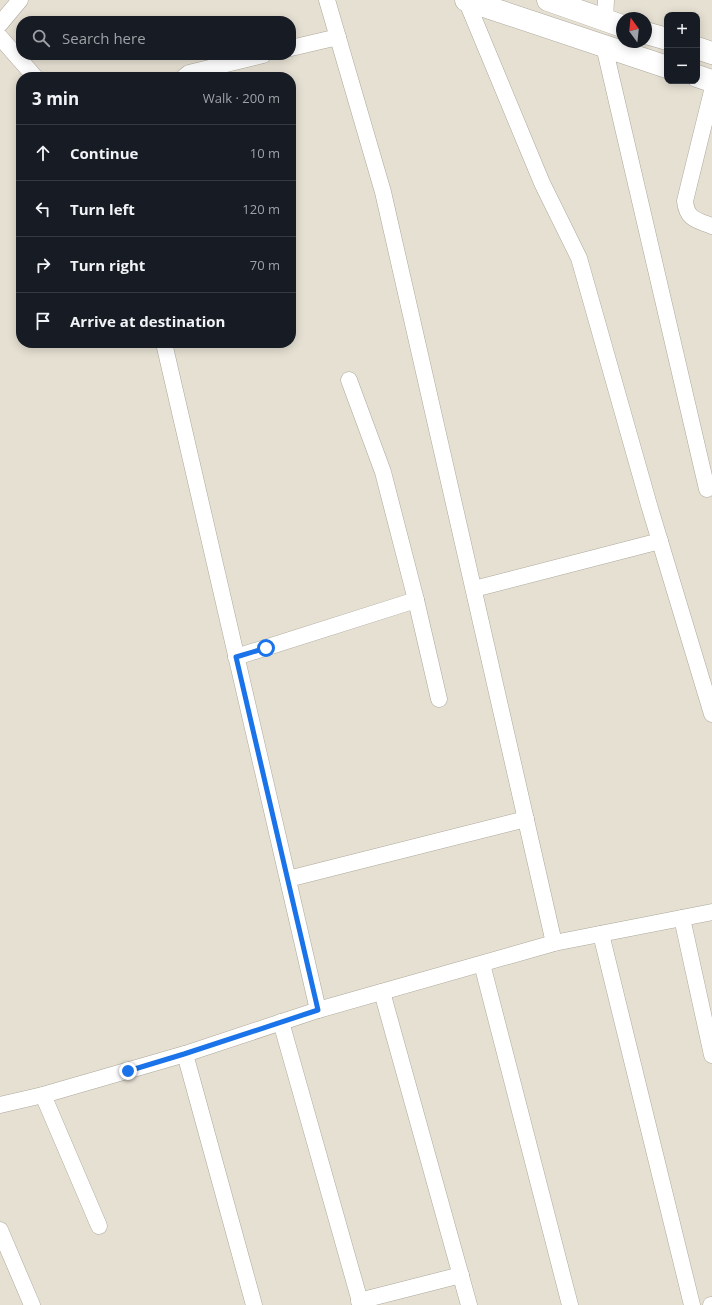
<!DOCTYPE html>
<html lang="en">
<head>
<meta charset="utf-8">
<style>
  :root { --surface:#171b24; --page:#242831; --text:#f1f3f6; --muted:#9ea1a6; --line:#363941 }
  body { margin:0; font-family:"Open Sans",sans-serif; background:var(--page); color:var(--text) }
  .controls { position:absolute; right:12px; top:12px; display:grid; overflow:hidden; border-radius:8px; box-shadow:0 2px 10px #0003 }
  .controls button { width:36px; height:36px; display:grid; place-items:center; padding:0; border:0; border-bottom:1px solid var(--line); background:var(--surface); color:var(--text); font:20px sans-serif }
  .compass { position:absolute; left:616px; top:12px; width:36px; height:36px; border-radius:50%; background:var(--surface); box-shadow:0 2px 10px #0003; rotate:345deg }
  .stop { position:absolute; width:12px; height:12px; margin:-9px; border:3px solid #1a73e8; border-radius:50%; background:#fff }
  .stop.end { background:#1a73e8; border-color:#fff; box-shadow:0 1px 4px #0008 }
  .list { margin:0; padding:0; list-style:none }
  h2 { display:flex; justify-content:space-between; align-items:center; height:52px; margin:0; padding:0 16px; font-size:17px }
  h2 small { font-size:13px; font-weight:400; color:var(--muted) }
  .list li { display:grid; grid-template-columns:26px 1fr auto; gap:12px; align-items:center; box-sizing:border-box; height:56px; padding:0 16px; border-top:1px solid var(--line) }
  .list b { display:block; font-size:15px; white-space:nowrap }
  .list em { font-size:13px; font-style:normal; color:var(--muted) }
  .icon { flex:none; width:22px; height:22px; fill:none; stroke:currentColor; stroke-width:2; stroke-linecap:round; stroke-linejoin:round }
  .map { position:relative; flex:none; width:712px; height:1305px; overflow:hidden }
  .search { position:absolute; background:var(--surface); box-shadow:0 2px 10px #0003; left:16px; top:16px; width:280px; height:44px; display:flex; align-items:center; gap:10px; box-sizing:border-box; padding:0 14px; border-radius:16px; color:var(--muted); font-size:15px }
  .panel { position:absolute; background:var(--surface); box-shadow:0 2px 10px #0003; left:16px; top:72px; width:280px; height:276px; border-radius:16px }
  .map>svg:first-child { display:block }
</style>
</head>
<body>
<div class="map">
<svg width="712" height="1305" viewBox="0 0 712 1305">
  <rect width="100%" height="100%" fill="#e5e0d2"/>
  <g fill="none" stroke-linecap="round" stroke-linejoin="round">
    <g stroke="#ada89b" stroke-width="17">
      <g id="street">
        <polyline points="327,0 383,192 554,943"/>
        <polyline points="466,0 542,183 579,258 649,505 712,714"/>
        <polyline points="605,21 606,0"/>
        <polyline points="0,24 20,0"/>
        <polyline points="0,37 35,77"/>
        <polyline points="604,46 707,489"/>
        <polyline points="291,48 338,37"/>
        <polyline points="184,77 189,73 263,55"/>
        <path d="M 712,91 L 685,201 C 687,220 697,220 712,226"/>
        <polyline points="164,343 318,1010"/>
        <polyline points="349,380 383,472 416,600 439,699"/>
        <polyline points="474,589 660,541"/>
        <polyline points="236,657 416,600"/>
        <polyline points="288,879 526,819"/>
        <polyline points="682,918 712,1055"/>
        <polyline points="601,934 692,1305"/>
        <polyline points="482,964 570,1305"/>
        <polyline points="382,992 469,1305"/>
        <polyline points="281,1022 361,1305"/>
        <polyline points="185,1054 254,1305"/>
        <polyline points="43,1095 99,1226"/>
        <polyline points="0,1105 43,1095 185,1054 318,1010 554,943 712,912"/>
        <polyline points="0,1230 32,1305"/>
        <polyline points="359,1301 461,1275"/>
        <polyline points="711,1305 712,1305"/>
      </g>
    </g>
    <g stroke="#ada89b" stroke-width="23">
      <g id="primary">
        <polyline points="466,0 667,67"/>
        <polyline points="548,0 622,26"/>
        <polyline points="646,33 667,39"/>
        <polyline points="697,48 712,53"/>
        <polyline points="697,76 712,81"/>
      </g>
    </g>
    <use href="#street" stroke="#fff" stroke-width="16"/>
    <use href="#primary" stroke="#fff" stroke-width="22"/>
  </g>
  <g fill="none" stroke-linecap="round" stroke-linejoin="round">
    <polyline stroke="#1a73e8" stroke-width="5" points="128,1071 184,1054 318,1010 236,657 266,648"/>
  </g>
</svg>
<div class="controls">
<button>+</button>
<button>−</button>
</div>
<svg class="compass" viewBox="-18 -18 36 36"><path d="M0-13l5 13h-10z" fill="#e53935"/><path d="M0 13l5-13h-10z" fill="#9ea1a6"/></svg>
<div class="stop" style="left:266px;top:648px"></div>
<div class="stop end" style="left:128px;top:1071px"></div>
<div class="search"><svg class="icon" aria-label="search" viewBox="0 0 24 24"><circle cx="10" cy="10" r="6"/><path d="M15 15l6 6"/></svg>Search here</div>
<section class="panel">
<h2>3 min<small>Walk · 200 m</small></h2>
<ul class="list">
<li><svg class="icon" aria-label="ahead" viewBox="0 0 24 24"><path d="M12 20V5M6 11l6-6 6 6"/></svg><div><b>Continue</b></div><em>10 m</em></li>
<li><svg class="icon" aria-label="left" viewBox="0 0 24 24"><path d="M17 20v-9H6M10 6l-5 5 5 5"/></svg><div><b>Turn left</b></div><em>120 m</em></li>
<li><svg class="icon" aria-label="right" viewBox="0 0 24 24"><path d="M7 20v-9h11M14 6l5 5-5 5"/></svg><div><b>Turn right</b></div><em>70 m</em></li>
<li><svg class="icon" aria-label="arrive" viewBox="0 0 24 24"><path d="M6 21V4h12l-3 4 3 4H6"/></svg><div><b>Arrive at destination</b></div></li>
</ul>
</section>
</div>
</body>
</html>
